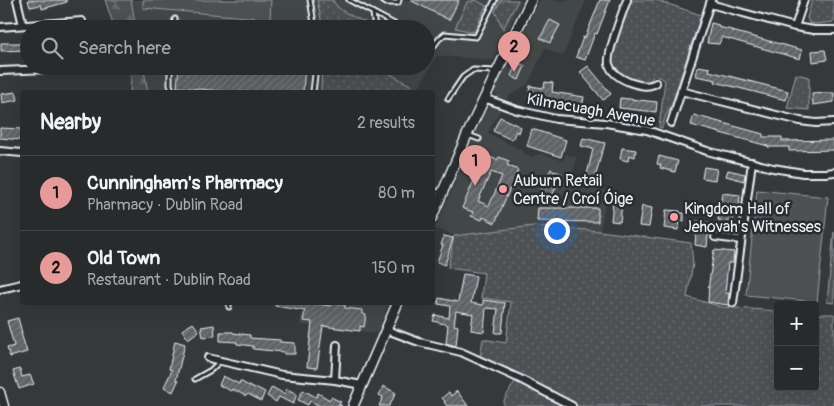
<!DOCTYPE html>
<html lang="en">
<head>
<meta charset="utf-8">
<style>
  :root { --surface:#282b2c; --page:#343738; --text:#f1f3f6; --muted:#a5a7a9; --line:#444748; --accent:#e69b98 }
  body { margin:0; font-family:Pangolin,sans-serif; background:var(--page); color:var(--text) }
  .controls { position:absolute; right:15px; bottom:15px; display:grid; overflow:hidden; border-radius:5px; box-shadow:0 5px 20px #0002 }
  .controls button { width:45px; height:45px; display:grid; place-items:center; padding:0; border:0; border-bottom:1px solid var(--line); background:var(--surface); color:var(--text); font:25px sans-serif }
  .you { position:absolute; left:556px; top:230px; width:18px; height:18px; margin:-12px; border:4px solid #fff; border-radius:50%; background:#1a73e8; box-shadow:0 0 0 8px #1a73e833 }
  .badge { display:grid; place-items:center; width:32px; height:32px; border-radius:50%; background:var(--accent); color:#111; font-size:16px; font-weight:700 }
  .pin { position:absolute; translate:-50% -41px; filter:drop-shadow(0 1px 2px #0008) }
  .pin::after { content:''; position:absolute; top:26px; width:18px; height:15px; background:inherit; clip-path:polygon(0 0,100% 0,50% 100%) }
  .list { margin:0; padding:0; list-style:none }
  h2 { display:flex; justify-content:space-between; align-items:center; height:65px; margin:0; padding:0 20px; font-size:21px }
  h2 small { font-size:16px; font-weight:400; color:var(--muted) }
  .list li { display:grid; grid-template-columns:32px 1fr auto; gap:15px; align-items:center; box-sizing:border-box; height:75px; padding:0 20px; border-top:1px solid var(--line) }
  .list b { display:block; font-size:19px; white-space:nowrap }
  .list p { margin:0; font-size:16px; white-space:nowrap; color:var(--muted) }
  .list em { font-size:16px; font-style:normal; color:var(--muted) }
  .icon { flex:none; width:28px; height:28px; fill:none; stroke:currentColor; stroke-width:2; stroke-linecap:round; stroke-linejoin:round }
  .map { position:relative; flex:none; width:834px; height:406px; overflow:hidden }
  .search { position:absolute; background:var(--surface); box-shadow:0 5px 20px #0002; left:20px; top:20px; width:415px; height:55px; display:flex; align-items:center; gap:12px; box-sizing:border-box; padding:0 18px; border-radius:28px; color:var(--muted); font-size:19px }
  .panel { position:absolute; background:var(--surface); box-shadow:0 5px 20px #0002; left:20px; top:90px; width:415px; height:215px; border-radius:5px }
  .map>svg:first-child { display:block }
</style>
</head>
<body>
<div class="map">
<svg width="834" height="406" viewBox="0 0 834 406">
  <defs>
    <pattern id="grass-dots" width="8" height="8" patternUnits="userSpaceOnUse" patternTransform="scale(1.25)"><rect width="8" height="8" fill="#4d5152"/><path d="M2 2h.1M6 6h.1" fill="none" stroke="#676a6c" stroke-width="1.8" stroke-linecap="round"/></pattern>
    <pattern id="forest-firs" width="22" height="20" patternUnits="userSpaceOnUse" patternTransform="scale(1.25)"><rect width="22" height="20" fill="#4d5152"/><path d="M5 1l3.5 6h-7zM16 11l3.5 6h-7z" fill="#676a6c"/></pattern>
    <pattern id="building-hatch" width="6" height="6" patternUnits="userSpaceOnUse" patternTransform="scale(1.25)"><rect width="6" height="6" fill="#5f6365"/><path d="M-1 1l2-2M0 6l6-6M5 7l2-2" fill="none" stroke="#767a7c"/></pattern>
  </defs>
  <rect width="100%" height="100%" fill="#35393a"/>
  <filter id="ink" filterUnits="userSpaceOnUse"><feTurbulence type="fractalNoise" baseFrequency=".02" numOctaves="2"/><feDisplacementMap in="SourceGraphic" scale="10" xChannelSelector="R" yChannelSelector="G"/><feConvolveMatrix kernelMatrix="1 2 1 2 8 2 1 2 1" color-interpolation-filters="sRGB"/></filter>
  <g filter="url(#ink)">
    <g fill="#424647">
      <polygon points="131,0 522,0 493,60 437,56 416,92 148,92 143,66 426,66 426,29 136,29"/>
      <polygon points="540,0 586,0 563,56 545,48 528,84 504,100 499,99 495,93 496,87"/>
      <polygon points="490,106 500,110 488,133 524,151 523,153 534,157 535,154 539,155 540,153 563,161 566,154 577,157 572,178 573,181 580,185 608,191 600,231 534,226 454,236 444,231 435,229 484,114"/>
      <polygon points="305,303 389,303 377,333 300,325 302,311 304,310"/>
    </g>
    <g fill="url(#grass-dots)" stroke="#9aa1a5">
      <path d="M 317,0 L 333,0 C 337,11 355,17 365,22 L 368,29 L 323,29 Z"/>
      <polygon points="476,0 486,6 474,32 455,28 467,2"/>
      <polygon points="501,0 518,0 503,29 495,11"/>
      <path d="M 630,0 L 656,0 L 701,15 L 670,109 L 666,115 L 662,128 L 659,127 L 665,80 L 654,75 L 651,79 L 647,83 C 636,81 617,77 612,65 C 609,56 626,12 630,0 Z"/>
      <polygon points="812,0 834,0 834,22 814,24 809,23 807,18"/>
      <polygon points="322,66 384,66 390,74 412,86 409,92 321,92"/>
      <polygon points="796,74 809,77 809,110 787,108"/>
      <polygon points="533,226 600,231 691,243 693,264 687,297 722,307 778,311 778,387 815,387 815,314 834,314 834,406 577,406 514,373 480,357 483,339 506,343 511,302 481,298 484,273 448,268 454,236"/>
      <polygon points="515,381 563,406 505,406 503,402"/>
    </g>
    <g fill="url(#forest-firs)" stroke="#9aa1a5">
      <polygon points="105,0 131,0 136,29 115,29"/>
      <polygon points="128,66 143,66 148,92 130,92 131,76"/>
    </g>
    <g fill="#4d5152" stroke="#9aa1a5">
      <polygon points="143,0 271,0 270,19 143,8"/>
      <polygon points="757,190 828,197 817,302 746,295"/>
      <polygon points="834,232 834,303 827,302"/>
    </g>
    <g fill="url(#building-hatch)" stroke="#e8f1f8" fill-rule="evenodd">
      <polygon points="28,0 66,0 67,2 42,9 41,5 30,7"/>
      <polygon points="410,0 459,0 449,20"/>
      <polygon points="600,0 610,0 597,34 595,33 585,60 576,57 583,37 585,38"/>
      <polygon points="550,20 560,25 550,43 540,38"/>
      <polygon points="711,23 719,25 718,27 732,30 732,31 802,50 800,59 722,37 719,44 707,43"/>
      <polygon points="1,43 29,43 29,50 1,51"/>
      <polygon points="825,50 827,60 813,62 812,51"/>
      <polygon points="517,62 525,66 519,80 511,76"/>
      <polygon points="179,66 305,66 303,92 232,92 177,87"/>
      <polygon points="588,66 611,94 603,100 580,72"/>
      <polygon points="698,66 710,68 709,71 788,91 786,100 715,82 716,80 696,76"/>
      <polygon points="545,82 553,83 552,92 584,97 582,107 541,100 543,97 537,95 535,99 528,98 530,86 544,88"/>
      <polygon points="16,92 18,100 2,103 1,94"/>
      <polygon points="826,93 834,93 834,102 813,105 812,94"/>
      <polygon points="620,98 657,102 656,112 619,108"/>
      <polygon points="694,115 763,134 763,137 782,137 782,141 834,140 834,150 789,151 789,147 768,147 768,146 691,125"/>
      <polygon points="500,117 521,127 519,133 516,131 512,140 493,131"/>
      <polygon points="0,128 22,129 22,140 0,138"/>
      <polygon points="532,129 566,140 561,157 527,146"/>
      <polygon points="583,138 605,143 603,151 602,151 594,182 586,179 593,149 581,146"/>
      <polygon points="622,148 636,150 635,157 629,155 628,161 620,159"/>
      <path d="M 485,155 L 497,160 L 499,157 L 509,161 L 507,165 L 518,170 L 495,223 L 483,217 L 482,220 L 471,216 L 473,212 L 462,208 ZM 491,172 L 502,176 L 489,206 L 478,201 Z"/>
      <polygon points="659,156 678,161 675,172 660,168 661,165 657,164"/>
      <polygon points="704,167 717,169 715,180 702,178"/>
      <polygon points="551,169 562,174 550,200 539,195"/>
      <polygon points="728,170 745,174 744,181 726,176"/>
      <polygon points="722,193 740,195 739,208 735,208 733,222 718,220"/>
      <polygon points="613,202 622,203 620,222 611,221"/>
      <polygon points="642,206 652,208 649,227 639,226"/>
      <polygon points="538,208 598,208 598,222 537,221"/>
      <polygon points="666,210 680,211 679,213 684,213 684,221 679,220 678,230 664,228"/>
      <polygon points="697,221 709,223 707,247 695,245"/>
      <polygon points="444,236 453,238 445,265 437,262 443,245 441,245"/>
      <polygon points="714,250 734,252 733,263 728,263 725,293 729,293 728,305 708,302 709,282"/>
      <polygon points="463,274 476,276 471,303 483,305 483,300 505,303 502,333 495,333 498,309 486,308 484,332 471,330 473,314 456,311 454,325 458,326 456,346 446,343 448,325 433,321 435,315 449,318 450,306 438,304 439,298 458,302"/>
      <polygon points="276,302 318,302 318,304 331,306 331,303 345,305 345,308 362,310 362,314 366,315 364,327 360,326 360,331 323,326 317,368 307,367 312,322 303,321 305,311 275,306"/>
      <polygon points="18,318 22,333 21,333 27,352 10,357 7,348 14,346 7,321"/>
      <polygon points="193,323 199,331 188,339 182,330"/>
      <polygon points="214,325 215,336 203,337 201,327"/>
      <polygon points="220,332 233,332 233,333 250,335 250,338 280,340 280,342 295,343 295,354 284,354 284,352 253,349 253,346 237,344 237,342 220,341"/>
      <polygon points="175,341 185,344 176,380 178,381 173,392 164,387 172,370 169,369"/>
      <polygon points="20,369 22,377 30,375 34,384 19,389 13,371"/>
      <polygon points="223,376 239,384 240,381 254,389 255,387 265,392 261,401 248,394 246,396 232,389 231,391 219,385"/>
      <polygon points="383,386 396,393 389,406 379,406 383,397 379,395"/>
      <polygon points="272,387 284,394 287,389 297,394 293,404 279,397 276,402 267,396"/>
      <polygon points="303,390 316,397 318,393 330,400 331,397 341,402 339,404 342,406 320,406 310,401 308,405 298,400"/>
      <polygon points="457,391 468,406 447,406 444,402 445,401 442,398 449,392 451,396"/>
    </g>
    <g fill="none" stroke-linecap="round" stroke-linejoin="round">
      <g stroke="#e8f1f8" stroke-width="7">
        <g id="service">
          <polyline points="310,0 315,29"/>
          <polyline points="349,0 404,29"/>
          <polyline points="381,0 386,3 398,3 399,0"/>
          <polyline points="373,13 375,29"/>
          <polyline points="174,29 175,19"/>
          <polyline points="426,48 433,47 439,39 445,34 476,37 495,0"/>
          <polyline points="170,66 170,85 172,90 178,92"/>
          <polyline points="313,92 316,66"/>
          <polyline points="448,99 463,77 473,70 496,71"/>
          <polyline points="468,135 479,139"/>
          <polyline points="432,190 442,193"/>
          <polyline points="229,307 229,302"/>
          <polyline points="195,379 211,370 219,362"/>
        </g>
      </g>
      <g stroke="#e8f1f8" stroke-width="10">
        <g id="minor">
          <polyline points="17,0 23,25"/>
          <path d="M 627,0 C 623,11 606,55 609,64 C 611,73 622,79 629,82 C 638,85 648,88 656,83"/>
          <polyline points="710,4 795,27 814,30 834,30"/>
          <polyline points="0,27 82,21"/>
          <polyline points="795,27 804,0"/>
          <polyline points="0,71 96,67"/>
          <polyline points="681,91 800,121 816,123 834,122"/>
          <polyline points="484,98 517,110 556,119 606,123 647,130 707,151 773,168 803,173 826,173 834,172"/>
          <polyline points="671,123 711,0"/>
          <polyline points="0,151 22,153"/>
          <polyline points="715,237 741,240"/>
          <polyline points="0,289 22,284"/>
          <polyline points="733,303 752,162"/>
          <polyline points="387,330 419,342 461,352 518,378 572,406"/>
          <polyline points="208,358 282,375 335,380 362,385"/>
          <polyline points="335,380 337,345"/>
        </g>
      </g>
      <g stroke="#e8f1f8" stroke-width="11">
        <polyline id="tertiary" points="0,392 4,406"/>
      </g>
      <g stroke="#e8f1f8" stroke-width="12">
        <g id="secondary">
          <polyline points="432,217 467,135 531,0"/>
          <polyline points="353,406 398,302"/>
        </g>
      </g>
      <use href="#service" stroke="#2a2d2e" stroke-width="3"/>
      <use href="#minor" stroke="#2a2d2e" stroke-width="6"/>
      <use href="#tertiary" stroke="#2a2d2e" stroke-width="8"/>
      <use href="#secondary" stroke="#2a2d2e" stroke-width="9"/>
    </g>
  </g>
  <g fill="#ff9aa2" stroke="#2a2d2e" stroke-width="2">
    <circle cx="503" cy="189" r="5"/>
    <circle cx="674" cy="217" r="5"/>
  </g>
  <g text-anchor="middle" stroke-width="5" stroke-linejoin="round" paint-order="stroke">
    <g font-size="16" fill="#e8f1f8" stroke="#2a2d2e">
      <text transform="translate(591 109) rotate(10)" y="6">Kilmacuagh Avenue</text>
    </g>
    <g font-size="16" fill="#e8f1f8" stroke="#2a2d2e" text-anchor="start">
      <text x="513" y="186">Auburn Retail<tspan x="513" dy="18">Centre / Croí Óige</tspan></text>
      <text x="684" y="214">Kingdom Hall of<tspan x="684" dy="18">Jehovah's Witnesses</tspan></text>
    </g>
  </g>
</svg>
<div class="controls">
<button>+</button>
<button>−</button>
</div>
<div class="you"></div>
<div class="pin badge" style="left:475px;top:186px">1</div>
<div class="pin badge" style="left:514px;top:72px">2</div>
<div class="search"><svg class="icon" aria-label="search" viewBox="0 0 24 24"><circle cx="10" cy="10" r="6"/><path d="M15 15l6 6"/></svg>Search here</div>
<section class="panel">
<h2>Nearby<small>2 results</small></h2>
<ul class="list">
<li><span class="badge">1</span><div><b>Cunningham's Pharmacy</b><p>Pharmacy · Dublin Road</p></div><em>80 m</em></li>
<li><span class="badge">2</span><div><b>Old Town</b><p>Restaurant · Dublin Road</p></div><em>150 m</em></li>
</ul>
</section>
</div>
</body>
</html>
